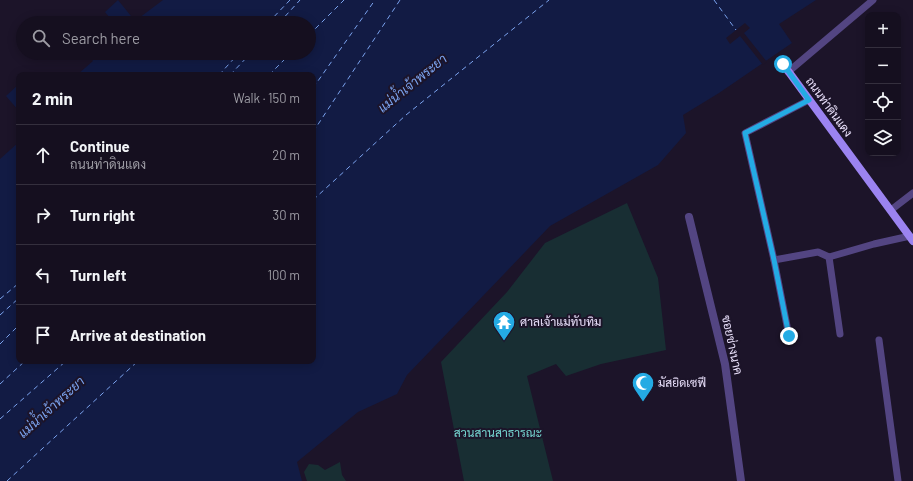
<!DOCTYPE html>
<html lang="en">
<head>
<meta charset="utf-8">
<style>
  :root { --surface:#150f1f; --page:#221d2c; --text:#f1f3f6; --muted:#9d9ca4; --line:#342f3d }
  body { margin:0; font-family:Barlow,Sarabun,sans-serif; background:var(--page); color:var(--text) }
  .controls { position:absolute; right:12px; top:12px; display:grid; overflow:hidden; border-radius:8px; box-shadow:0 2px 10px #0003 }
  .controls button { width:36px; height:36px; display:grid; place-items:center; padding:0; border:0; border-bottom:1px solid var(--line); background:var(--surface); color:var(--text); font:20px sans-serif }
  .stop { position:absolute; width:12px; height:12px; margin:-9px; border:3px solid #24abe4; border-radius:50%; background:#fff }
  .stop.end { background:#24abe4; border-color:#fff; box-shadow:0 1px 4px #0008 }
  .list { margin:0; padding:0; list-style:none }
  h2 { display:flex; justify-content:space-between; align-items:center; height:52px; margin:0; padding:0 16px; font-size:17px }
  h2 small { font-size:13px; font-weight:400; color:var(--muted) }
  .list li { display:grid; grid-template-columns:26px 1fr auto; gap:12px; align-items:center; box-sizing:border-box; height:60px; padding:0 16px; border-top:1px solid var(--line) }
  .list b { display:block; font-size:15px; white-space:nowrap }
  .list p { margin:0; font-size:13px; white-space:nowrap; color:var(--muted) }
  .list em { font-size:13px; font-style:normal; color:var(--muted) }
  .icon { flex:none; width:22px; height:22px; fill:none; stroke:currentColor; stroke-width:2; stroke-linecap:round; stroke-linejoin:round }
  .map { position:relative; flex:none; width:913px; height:481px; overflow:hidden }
  .search { position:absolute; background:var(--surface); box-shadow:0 2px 10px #0003; left:16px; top:16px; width:300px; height:44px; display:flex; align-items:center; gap:10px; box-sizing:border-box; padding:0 14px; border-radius:22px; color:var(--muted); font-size:15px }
  .panel { position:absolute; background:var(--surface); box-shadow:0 2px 10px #0003; left:16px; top:72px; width:300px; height:292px; border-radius:8px }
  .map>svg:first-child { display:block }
</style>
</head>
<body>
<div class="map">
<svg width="913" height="481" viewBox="0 0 913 481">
  <rect width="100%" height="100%" fill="#1c1429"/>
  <g fill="#182e33">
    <polygon points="627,203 658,278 666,350 601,364 566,376 556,364 527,376 553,481 464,481 441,362 507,292 545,243"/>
    <polygon points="340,462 342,475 346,481 307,481 304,472 309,464 318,465 325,470"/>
  </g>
  <g fill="#121b44">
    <polygon points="118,0 135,21 163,0 816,0 779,24 792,43 719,93 683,115 686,133 658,165 550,226 407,375 397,394 358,412 297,462 302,481 0,481 0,159 19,142 19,361 313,361 313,75 77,75 93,61 90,57 93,53 309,53 309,23 114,23 105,12"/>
    <polygon points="19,84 19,111 6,96"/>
  </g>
  <polygon fill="#1c1429" points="745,23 750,28 744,33 767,62 763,65 740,36 730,44 726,38"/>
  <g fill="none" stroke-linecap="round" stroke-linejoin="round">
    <g stroke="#7ba3ef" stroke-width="1" stroke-dasharray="5 4" stroke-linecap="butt">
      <polyline points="714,0 736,30"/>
      <polyline points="268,23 290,0"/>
      <polyline points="279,23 300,0"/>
      <polyline points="309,35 344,0"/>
      <polyline points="219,75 239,53"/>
      <polyline points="230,75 251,53"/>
      <polyline points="269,75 291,53"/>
      <polyline points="313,88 375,0"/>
      <polyline points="313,132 400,0"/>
      <polyline points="313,200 406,115 549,0"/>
      <polyline points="0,299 19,283"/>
      <polyline points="0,315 19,298"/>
      <polyline points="0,344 19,325"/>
      <polyline points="0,384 25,361"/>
      <polyline points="0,419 66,361"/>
      <polyline points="7,481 138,361"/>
    </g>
    <g stroke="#534582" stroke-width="7">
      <polyline points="788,72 873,0"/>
      <polyline points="891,210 913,193"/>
      <polyline points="829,257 840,334"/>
      <polyline points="774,260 818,252 829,257 874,244 910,236"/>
      <polyline points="789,336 774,260 745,133 809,100"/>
      <polyline points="879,340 898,481"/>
    </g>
    <polyline stroke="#534582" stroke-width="8" points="689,217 725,364 741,481"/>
    <polyline stroke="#9b83f0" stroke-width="8" points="783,64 913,241"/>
  </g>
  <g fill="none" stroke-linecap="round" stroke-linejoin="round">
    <polyline stroke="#24abe4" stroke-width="5" points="783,64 809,100 745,133 774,260 789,336"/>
  </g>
  <defs>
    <g id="temple-pin" transform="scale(1.15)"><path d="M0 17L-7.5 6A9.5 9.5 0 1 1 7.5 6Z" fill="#24abe4" stroke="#1c1429"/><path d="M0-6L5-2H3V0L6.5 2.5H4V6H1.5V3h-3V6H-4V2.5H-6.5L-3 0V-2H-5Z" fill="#fff"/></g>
    <g id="mosque-pin" transform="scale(1.15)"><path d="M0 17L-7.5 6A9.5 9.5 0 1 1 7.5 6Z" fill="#24abe4" stroke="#1c1429"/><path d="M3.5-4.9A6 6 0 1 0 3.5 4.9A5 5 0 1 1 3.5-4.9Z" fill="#fff"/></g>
  </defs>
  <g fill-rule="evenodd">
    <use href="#temple-pin" x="504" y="322"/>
    <use href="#mosque-pin" x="643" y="383"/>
  </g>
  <g text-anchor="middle" stroke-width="4" stroke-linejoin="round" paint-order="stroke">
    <g font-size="12" fill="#e9e0fb" stroke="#1c1429">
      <text transform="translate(829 107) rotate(54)" y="4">ถนนท่าดินแดง</text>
      <text transform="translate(732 345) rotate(78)" y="4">ซอยช่างนาค</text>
    </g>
    <g font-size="12" fill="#e9e0fb" stroke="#1c1429" text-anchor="start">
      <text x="520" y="326">ศาลเจ้าแม่ทับทิม</text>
      <text x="658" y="387">มัสยิดเซฟี</text>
    </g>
    <g font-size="12" fill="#74d4cf" stroke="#1c1429">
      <text x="498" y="437">สวนสานสาธารณะ</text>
    </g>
    <g font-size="13" font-style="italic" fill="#7ba3ef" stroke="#1c1429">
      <text transform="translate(412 83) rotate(-39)" y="5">แม่น้ำเจ้าพระยา</text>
      <text transform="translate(51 407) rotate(-42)" y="5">แม่น้ำเจ้าพระยา</text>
    </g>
  </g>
</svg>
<div class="controls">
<button>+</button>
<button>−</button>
<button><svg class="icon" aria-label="locate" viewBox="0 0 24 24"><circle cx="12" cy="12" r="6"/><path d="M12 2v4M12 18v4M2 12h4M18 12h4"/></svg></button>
<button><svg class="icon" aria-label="layers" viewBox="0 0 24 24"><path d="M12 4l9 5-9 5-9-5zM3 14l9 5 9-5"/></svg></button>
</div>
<div class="stop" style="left:783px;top:64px"></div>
<div class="stop end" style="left:789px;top:336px"></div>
<div class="search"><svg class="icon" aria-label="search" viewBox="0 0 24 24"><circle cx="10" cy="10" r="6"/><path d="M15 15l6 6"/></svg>Search here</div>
<section class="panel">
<h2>2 min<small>Walk · 150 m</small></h2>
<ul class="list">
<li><svg class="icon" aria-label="ahead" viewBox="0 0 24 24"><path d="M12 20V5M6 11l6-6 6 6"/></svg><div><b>Continue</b><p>ถนนท่าดินแดง</p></div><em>20 m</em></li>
<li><svg class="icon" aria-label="right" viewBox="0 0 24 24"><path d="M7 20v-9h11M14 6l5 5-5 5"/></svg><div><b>Turn right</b></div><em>30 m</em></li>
<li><svg class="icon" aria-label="left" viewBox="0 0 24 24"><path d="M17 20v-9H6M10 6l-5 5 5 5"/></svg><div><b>Turn left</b></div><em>100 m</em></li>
<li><svg class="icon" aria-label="arrive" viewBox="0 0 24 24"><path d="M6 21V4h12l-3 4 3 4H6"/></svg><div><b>Arrive at destination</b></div></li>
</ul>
</section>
</div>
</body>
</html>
